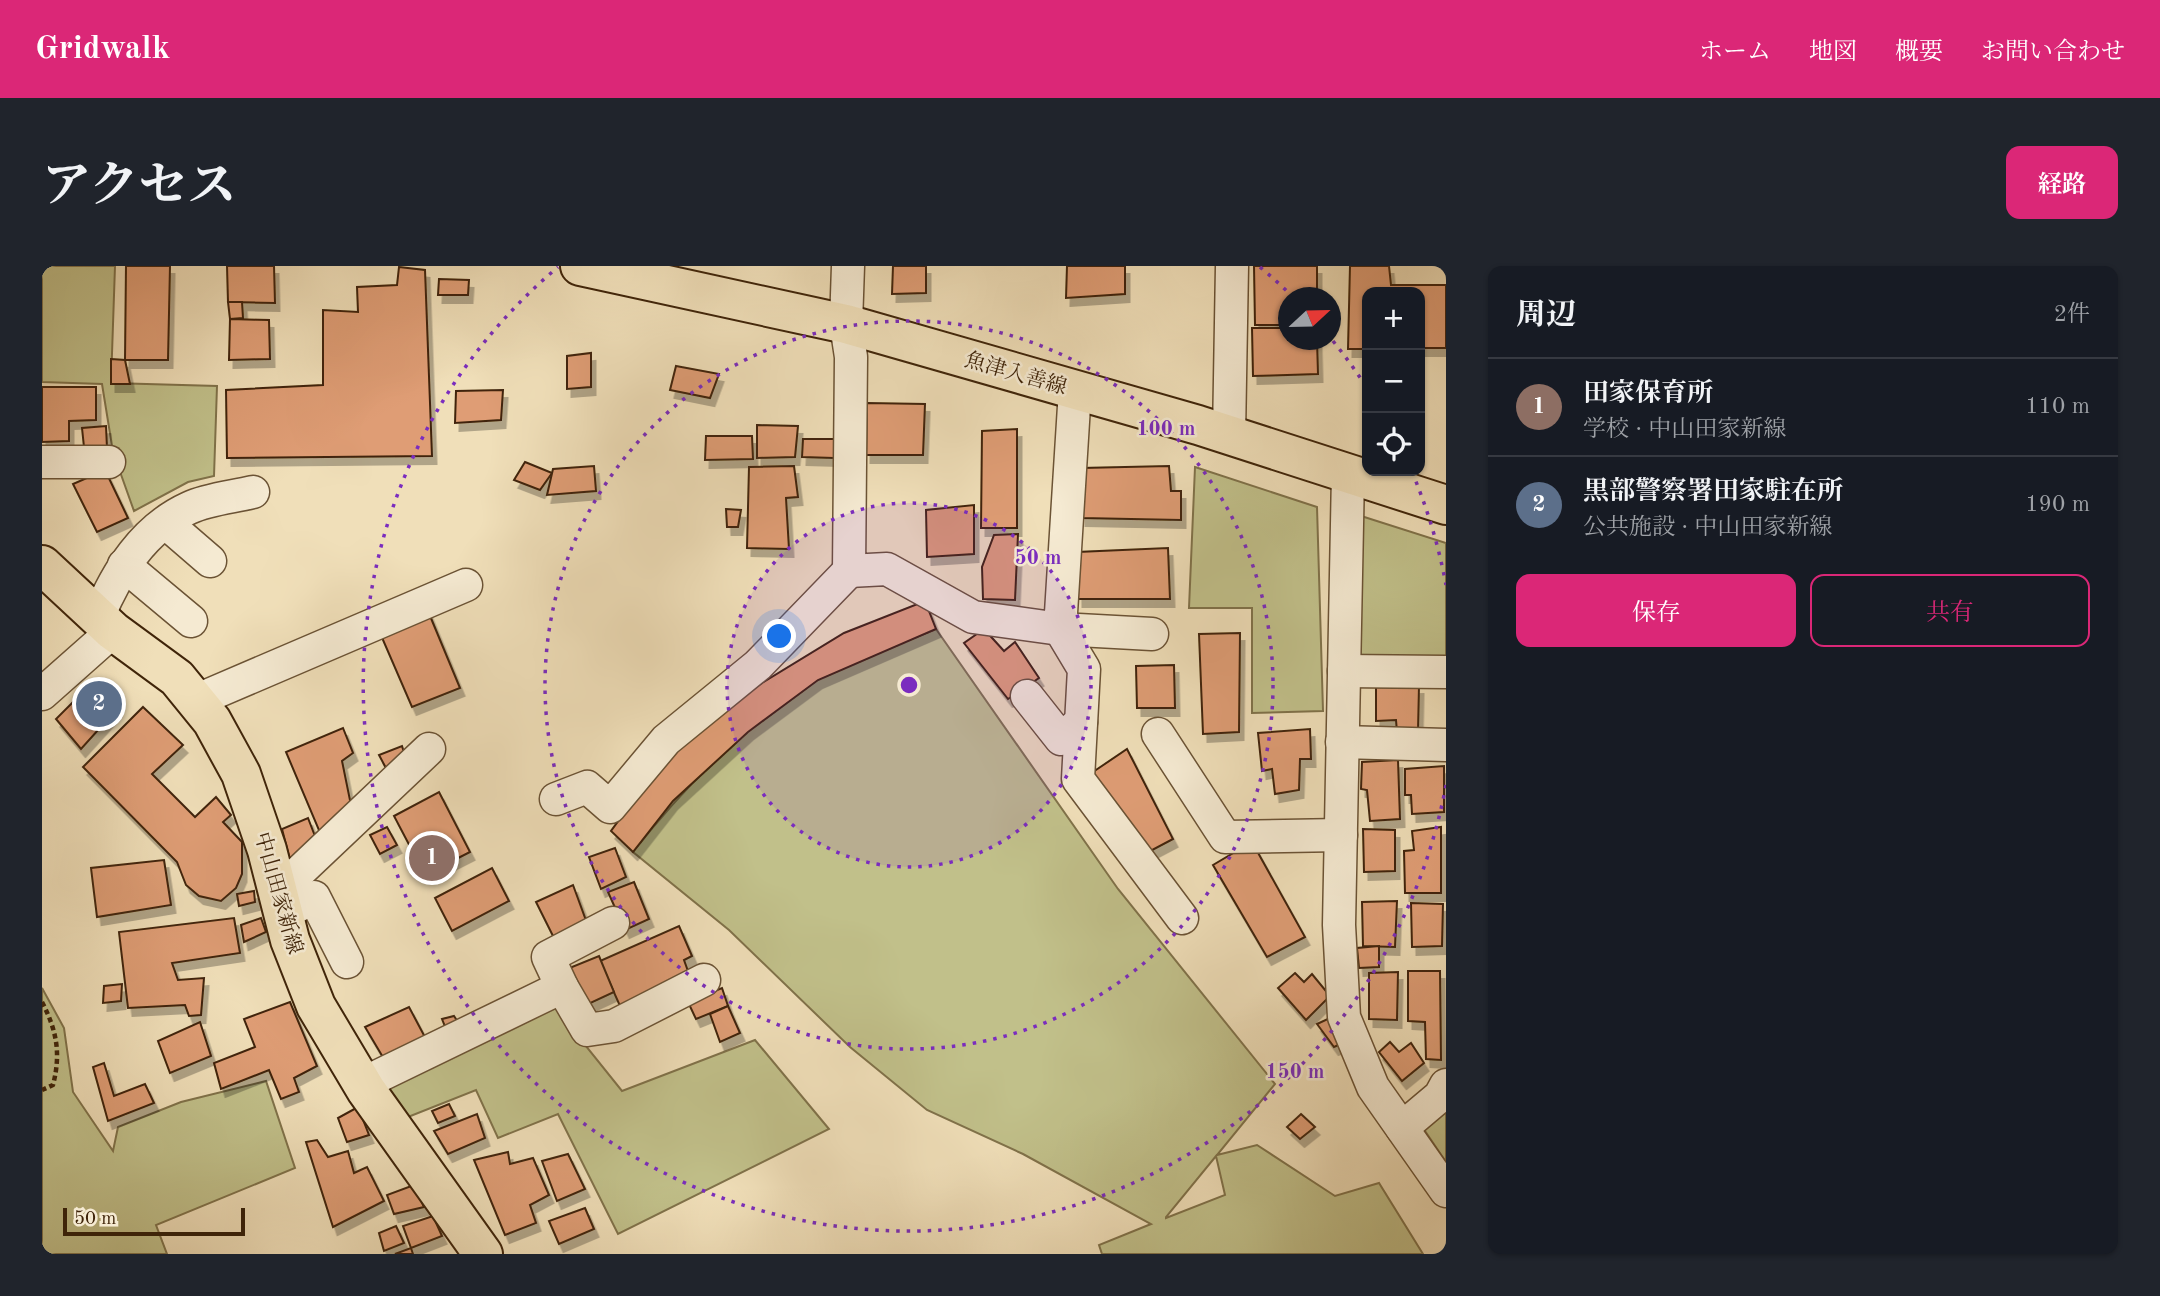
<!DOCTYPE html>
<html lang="ja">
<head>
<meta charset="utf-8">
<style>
  :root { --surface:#171b24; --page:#20242c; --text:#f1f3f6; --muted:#9ea1a6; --line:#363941; --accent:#db2777 }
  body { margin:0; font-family:"Old Standard TT","Noto Serif JP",serif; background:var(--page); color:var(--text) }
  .controls { position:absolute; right:21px; top:21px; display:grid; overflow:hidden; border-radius:14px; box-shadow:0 2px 5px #0004 }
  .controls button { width:63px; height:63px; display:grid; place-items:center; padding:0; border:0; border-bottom:2px solid var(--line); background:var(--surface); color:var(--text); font:35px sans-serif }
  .compass { position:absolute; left:1236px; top:21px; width:63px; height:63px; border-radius:50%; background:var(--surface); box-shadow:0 2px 5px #0004; rotate:68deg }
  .scale { position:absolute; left:21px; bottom:18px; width:182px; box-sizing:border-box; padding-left:7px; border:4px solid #3f2409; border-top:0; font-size:19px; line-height:24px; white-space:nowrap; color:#3f2409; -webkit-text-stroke:5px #f5ead2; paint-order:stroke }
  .you { position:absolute; left:738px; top:371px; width:24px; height:24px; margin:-18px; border:5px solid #fff; border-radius:50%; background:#1a73e8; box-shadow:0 0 0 10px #1a73e833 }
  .badge { display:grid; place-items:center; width:46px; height:46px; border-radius:50%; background:var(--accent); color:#fff; font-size:23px; font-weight:700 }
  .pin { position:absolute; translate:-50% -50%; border:4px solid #fff; box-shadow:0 2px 7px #0006 }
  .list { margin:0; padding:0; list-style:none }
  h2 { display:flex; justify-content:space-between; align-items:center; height:91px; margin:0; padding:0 28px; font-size:30px }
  h2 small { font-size:23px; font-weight:400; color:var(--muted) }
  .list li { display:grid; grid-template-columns:46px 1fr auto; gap:21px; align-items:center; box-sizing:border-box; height:98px; padding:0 28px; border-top:2px solid var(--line) }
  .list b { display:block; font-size:26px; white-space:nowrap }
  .list p { margin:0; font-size:23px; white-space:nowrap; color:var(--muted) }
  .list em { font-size:23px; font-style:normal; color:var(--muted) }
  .actions { display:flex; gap:14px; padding:21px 28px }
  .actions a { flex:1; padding:16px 0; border:2px solid var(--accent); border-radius:14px; text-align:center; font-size:24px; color:var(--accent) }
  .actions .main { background:var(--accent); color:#fff }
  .icon { flex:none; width:38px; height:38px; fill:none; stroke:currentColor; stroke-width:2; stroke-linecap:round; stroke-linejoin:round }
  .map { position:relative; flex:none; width:1404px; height:988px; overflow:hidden; border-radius:14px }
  header { display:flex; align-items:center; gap:42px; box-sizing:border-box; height:98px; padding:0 35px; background:var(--accent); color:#fff }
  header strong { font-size:33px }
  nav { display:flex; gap:38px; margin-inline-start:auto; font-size:24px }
  .intro { display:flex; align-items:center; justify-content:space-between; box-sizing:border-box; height:168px; padding:0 42px }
  h1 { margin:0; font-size:49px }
  .button { padding:18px 32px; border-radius:14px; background:var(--accent); color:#fff; font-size:24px; font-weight:700 }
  main { display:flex; gap:42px; padding:0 42px }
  aside { flex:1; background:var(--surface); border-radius:14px; box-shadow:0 2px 5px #0004 }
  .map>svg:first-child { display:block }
</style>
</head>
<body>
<header>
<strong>Gridwalk</strong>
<nav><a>ホーム</a><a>地図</a><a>概要</a><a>お問い合わせ</a></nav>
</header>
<div class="intro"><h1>アクセス</h1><a class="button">経路</a></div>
<main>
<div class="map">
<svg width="1404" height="988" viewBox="0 0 1404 988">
  <defs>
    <filter id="shadow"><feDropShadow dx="4.5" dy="8" stdDeviation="0" flood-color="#0004"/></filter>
  </defs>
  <rect width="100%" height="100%" fill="#f0dfb9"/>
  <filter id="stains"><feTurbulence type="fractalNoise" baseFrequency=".00286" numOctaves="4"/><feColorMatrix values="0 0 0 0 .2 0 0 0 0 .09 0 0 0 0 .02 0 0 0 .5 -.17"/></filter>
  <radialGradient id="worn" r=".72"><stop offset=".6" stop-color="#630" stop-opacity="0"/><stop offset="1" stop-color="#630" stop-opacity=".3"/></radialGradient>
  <g fill="#c1c08a" stroke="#80724a" stroke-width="2" fill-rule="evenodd">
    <polygon points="0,0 73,0 69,117 175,120 172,210 146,216 92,245 71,186 60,118 0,116"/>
    <polygon points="1153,201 1275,241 1281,445 1210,447 1210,342 1147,342"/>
    <polygon points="1316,249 1404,277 1404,398 1315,396"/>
    <path d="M 894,363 L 1076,623 L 1233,818 L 1175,889 L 1215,879 L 1293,930 L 1337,917 L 1381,988 L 1060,988 L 1057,979 L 1109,958 L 981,888 L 885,844 L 808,781 L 687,664 L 591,586 C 642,521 704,458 775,414 C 809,393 857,379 894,363 ZM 1174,890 L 1183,929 L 1124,952 L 1124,951 Z"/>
    <polygon points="0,722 22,762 31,826 71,885 76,861 139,836 224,815 253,902 114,959 125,988 0,988"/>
    <polygon points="515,736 535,769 580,825 713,774 787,863 576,968 516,848 456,872 434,824 366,851 343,818"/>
    <polygon points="1404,839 1404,896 1379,859"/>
  </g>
  <g fill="#df9d74" stroke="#3f2409" stroke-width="2" filter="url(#shadow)">
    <polygon points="84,0 128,0 126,94 83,94"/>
    <polygon points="185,0 232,0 233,37 186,36"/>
    <polygon points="851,0 884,0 884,27 850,28"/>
    <polygon points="1025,0 1083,0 1083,28 1024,32"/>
    <polygon points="1212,0 1275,0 1275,32 1246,32 1246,59 1213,59"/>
    <polygon points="1308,0 1347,0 1349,19 1404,19 1404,82 1378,82 1378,26 1325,26 1325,83 1306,83"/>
    <polygon points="357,1 383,4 390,190 185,192 184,124 281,119 281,44 316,46 315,21 355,19"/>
    <polygon points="397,13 427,14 426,29 396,29"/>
    <polygon points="186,36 200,36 201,52 188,53"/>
    <polygon points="188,53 227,54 228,93 187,94"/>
    <polygon points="1210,62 1246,62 1246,74 1275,74 1276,108 1211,110"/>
    <polygon points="549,87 549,121 525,123 525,90"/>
    <polygon points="69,93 83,94 88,118 69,118"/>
    <polygon points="634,100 677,108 668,132 628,124"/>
    <polygon points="0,121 54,121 54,154 27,155 27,175 0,176"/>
    <polygon points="461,124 459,154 413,157 414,125"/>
    <polygon points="825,137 883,138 881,189 824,189"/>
    <polygon points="715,159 756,160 753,191 715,192"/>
    <polygon points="64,160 65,182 42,181 40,162"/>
    <polygon points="975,163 975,262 939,262 940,165"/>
    <polygon points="664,170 710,170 711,193 663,194"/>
    <polygon points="761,173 792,173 792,192 760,191"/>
    <polygon points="483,196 510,207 498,224 472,214"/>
    <polygon points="552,200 554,225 505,229 511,203"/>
    <polygon points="752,200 756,231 744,232 747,283 705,282 707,201"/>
    <polygon points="1127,200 1129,225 1139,225 1139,254 1039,252 1039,202"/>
    <polygon points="63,204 86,252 55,266 31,218"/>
    <polygon points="932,239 932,288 885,291 884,244"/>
    <polygon points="684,243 699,244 696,261 685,261"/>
    <polygon points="976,268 973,334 941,333 940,301 952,269"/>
    <polygon points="1126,282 1128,333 1036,333 1035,286"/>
    <polygon points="883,335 894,363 776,414 706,466 631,535 591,586 569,565 621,494 697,431 802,367"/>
    <polygon points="386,345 418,422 370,441 338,367"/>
    <polygon points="942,363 962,385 973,376 997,412 966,433 922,377"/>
    <polygon points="1198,367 1197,466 1161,468 1157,368"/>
    <polygon points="1132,399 1133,442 1095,442 1094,400"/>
    <polygon points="1377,420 1376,465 1355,466 1354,454 1334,455 1334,421"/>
    <polygon points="55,425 75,443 39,483 14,453 35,432 42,437"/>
    <polygon points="101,441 141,479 110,508 153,551 174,531 189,549 181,556 200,576 200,608 194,622 179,635 157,630 144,619 135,596 41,501"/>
    <polygon points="301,462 311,487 300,495 310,544 279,569 244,486"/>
    <polygon points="1268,463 1269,493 1258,493 1257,524 1233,528 1230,503 1220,505 1216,467"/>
    <polygon points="360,480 364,493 345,504 337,489"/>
    <polygon points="1085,483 1131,573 1099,590 1048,508"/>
    <polygon points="1356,494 1358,553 1328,555 1325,524 1319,523 1320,496"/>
    <polygon points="1402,500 1402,546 1370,548 1369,529 1363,529 1363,503"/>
    <polygon points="397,526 428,586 383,609 352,550"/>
    <polygon points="266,552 276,578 248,594 240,563"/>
    <polygon points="345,561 355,579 338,588 328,569"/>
    <polygon points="1399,561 1399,627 1363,627 1362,585 1372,584 1370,565"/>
    <polygon points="1321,563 1353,564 1353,605 1322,606"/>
    <polygon points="1210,576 1263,671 1225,691 1171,599"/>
    <polygon points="573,582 584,611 559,623 547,591"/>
    <polygon points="122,594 129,639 55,651 49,602"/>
    <polygon points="450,602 467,635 410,665 393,632"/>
    <polygon points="592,616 607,653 583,664 566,626"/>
    <polygon points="531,619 546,660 512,672 494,636"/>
    <polygon points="212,625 213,636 197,640 195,628"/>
    <polygon points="1355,635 1353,681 1321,680 1320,636"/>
    <polygon points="1369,637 1401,638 1400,680 1370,681"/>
    <polygon points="192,652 198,687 130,697 136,714 162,712 159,749 147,750 143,739 86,742 77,666"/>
    <polygon points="219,652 224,666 202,676 199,659"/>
    <polygon points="637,660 650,690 642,694 647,708 578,740 558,695"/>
    <polygon points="1337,680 1337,701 1317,702 1315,682"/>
    <polygon points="557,690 572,726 542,740 525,703"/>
    <polygon points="1366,705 1398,705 1399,794 1384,793 1383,756 1366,755"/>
    <polygon points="1356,706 1355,754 1327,753 1327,707"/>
    <polygon points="1253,707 1262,716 1270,708 1288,730 1264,754 1236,722"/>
    <polygon points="80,718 79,735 61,737 62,720"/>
    <polygon points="680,722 686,740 654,753 646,736"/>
    <polygon points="248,736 275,800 252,812 257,826 239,833 227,804 179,823 172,797 213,781 202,753"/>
    <polygon points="686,740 698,767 678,776 668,748"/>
    <polygon points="367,741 385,775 342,793 323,761"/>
    <polygon points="412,750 420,762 406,768 400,753"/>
    <polygon points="1290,751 1301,777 1292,781 1275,758"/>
    <polygon points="158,756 169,790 128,807 116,775"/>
    <polygon points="1348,776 1357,786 1369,777 1382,797 1360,815 1337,786"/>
    <polygon points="62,797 72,830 103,818 112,837 66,855 51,801"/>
    <polygon points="407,838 413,850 396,857 390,845"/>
    <polygon points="316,841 327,869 305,876 296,852"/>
    <polygon points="435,848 443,872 406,888 392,865"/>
    <polygon points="1259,848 1273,861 1258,873 1245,861"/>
    <polygon points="275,874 286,891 306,885 312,907 325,901 342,935 291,961 264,876"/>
    <polygon points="466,886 468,898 491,892 507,929 488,939 494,957 463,969 432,894"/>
    <polygon points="526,888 543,923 515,935 500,895"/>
    <polygon points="372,919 382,941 352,948 345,929"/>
    <polygon points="543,942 552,963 517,978 507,955"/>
    <polygon points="391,950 400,970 369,982 361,960"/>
    <polygon points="354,960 362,977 342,985 337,967"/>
    <polygon points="369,982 371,988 353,988"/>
  </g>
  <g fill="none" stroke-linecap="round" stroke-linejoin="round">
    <g stroke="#6b5335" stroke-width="35">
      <g id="minor">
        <polyline points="806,0 804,58 809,91 807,305 845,303 931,351 1018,363 1033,124"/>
        <polyline points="1187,169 1190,0"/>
        <polyline points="0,196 67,196"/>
        <polyline points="1306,208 1297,659 1302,751 1331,821 1404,925"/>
        <polyline points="124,257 168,295"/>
        <polyline points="82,299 149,355"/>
        <path d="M 56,351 C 75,306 101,263 147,242 C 166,233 191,231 211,226"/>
        <polyline points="1018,363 1042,403 1036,513 1140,652"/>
        <polyline points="1018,363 1110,368"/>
        <polyline points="1302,405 1404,406"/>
        <polyline points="0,428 71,365"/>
        <polyline points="985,430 1019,473 1039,456"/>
        <polyline points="153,435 424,319"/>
        <polyline points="1116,468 1183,571 1299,569"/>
        <polyline points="1300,476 1404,479"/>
        <polyline points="514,533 545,521 568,541 624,474 716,399 807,305"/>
        <polyline points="236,626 387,483"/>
        <polyline points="241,648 272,631 305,696"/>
        <polyline points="520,721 545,764 572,760 662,714"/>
        <polyline points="320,818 520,721 506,691 571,657"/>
        <polyline points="1360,862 1398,830 1404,819"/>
      </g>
    </g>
    <g stroke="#3f2409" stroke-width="42">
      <g id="major">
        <polyline points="538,0 804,58 1156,159 1404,239"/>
        <polyline points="0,299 71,365 135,412 170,455 199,508 225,584 248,674 274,740 324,824 441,988"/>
      </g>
    </g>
    <path stroke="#3f2409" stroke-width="4.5" stroke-dasharray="5 3.5" stroke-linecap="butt" d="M 0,736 C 15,765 19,788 11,819 L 0,824"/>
    <use href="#minor" stroke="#f5ead2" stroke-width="32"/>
    <use href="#major" stroke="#f0dfb9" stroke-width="38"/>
  </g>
  <circle cx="867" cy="419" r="182" fill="#7b2cbf" fill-opacity=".12"/>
  <g fill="none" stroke="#7b2cbf" stroke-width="3.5" stroke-dasharray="3.5 7">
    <circle cx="867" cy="419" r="182"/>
    <circle cx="867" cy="419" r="364"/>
    <path d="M1404 519A546 546 0 1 1 516 1M1218 1A546 546 0 0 1 1250 30M1291 75A546 546 0 0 1 1325 122M1370 206A546 546 0 0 1 1404 319"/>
  </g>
  <g text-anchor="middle" stroke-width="5" stroke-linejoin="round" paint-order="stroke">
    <g font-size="21" fill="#3f2409" stroke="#f5ead2">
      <text transform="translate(974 107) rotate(16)" y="7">魚津入善線</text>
      <text transform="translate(237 627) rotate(74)" y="7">中山田家新線</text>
    </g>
  </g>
  <circle cx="867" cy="419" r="10" fill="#7b2cbf" stroke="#f5ead2" stroke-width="3.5"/>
  <g font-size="21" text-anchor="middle" font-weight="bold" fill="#7b2cbf" stroke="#f5ead2" stroke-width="5" stroke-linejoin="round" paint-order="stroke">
    <text x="1124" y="169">100 m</text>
    <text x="996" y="298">50 m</text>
    <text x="1253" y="812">150 m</text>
  </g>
  <rect width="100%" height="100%" filter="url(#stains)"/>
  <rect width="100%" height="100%" fill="url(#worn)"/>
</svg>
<div class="controls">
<button>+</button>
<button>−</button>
<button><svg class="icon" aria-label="locate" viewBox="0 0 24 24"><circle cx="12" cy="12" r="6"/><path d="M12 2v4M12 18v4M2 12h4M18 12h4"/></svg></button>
</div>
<svg class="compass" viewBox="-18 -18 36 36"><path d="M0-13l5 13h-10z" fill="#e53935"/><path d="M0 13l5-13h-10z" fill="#9ea1a6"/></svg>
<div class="scale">50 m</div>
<div class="you"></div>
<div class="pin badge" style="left:390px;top:592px;background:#8d6e63">1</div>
<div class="pin badge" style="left:57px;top:438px;background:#5c6f8a">2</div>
</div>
<aside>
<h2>周辺<small>2件</small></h2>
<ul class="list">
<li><span class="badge" style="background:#8d6e63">1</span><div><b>田家保育所</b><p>学校 · 中山田家新線</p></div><em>110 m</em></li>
<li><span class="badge" style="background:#5c6f8a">2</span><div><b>黒部警察署田家駐在所</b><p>公共施設 · 中山田家新線</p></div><em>190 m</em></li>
</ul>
<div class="actions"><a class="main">保存</a><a>共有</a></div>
</aside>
</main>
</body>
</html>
